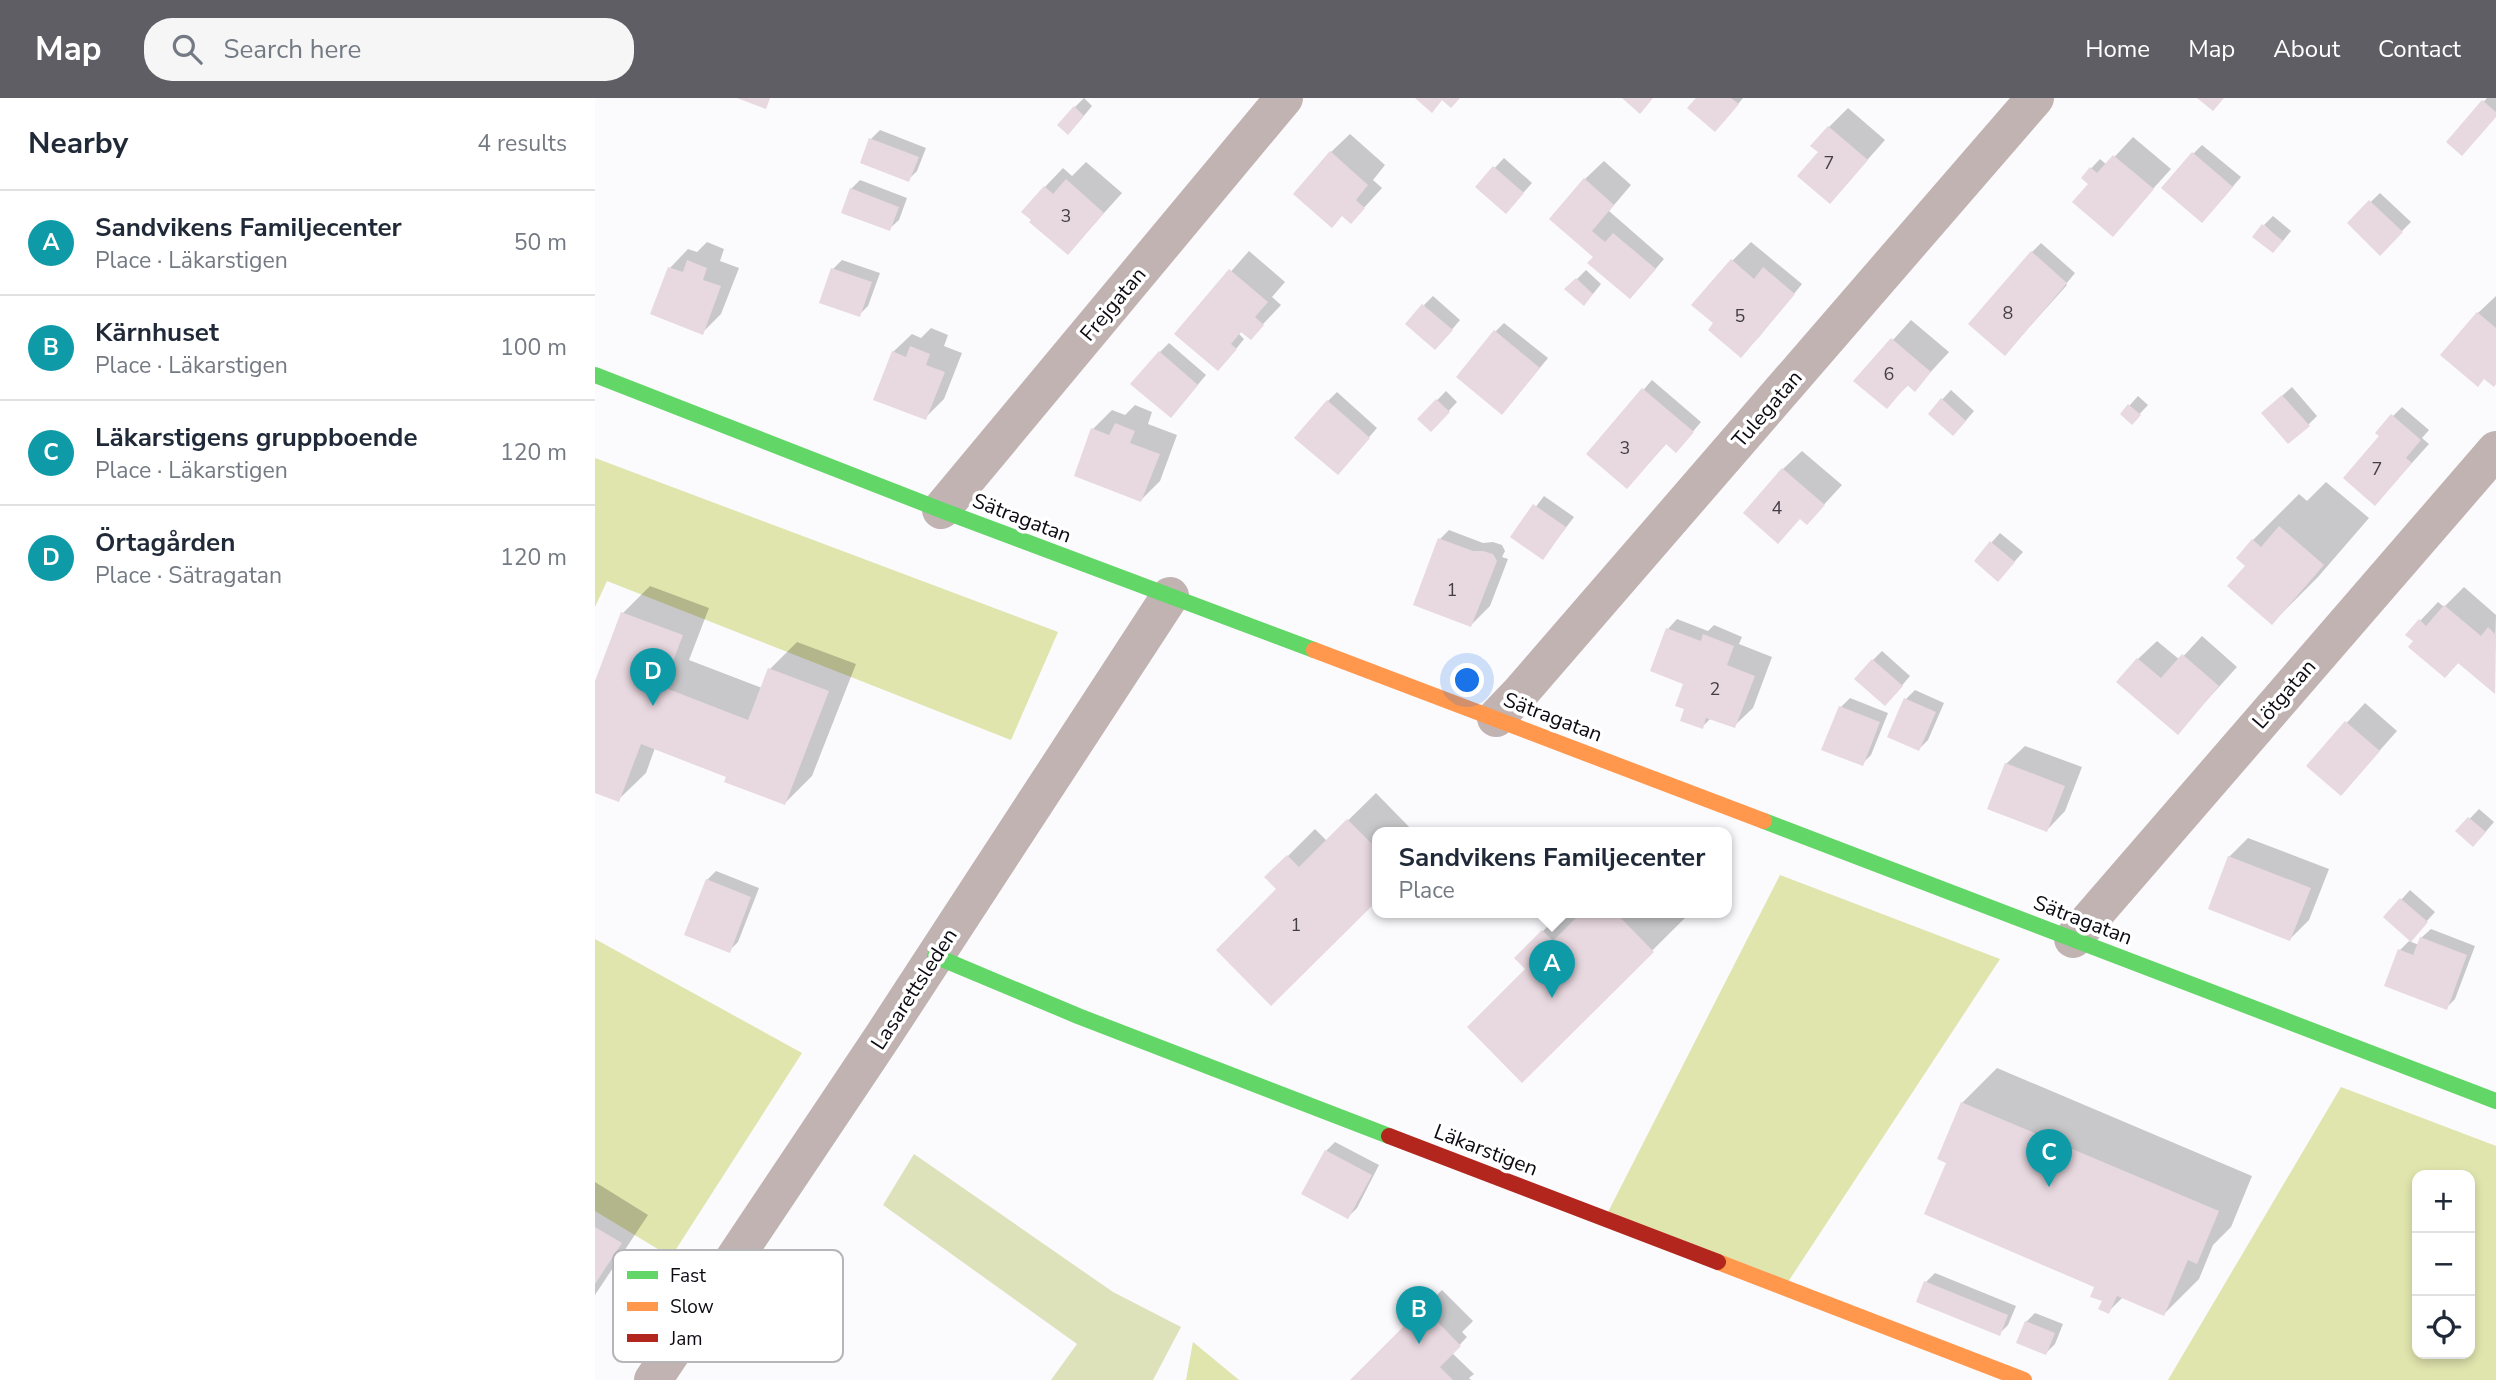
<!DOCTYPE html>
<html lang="en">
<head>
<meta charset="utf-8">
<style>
  :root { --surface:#fff; --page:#f6f6f7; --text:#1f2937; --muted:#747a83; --line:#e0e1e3; --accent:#605e65 }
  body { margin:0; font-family:"Nunito Sans",sans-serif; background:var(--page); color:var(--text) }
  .controls { position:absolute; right:21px; bottom:21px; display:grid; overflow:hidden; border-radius:14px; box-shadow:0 4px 10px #0003 }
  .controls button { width:63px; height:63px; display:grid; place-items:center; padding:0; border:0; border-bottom:2px solid var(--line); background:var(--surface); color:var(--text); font:35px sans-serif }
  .you { position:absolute; left:873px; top:583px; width:24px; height:24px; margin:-18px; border:5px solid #fff; border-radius:50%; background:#1a73e8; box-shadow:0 0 0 10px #1a73e833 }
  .badge { display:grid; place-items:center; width:46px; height:46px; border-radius:50%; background:var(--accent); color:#fff; font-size:23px; font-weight:700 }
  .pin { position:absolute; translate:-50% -58px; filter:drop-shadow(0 2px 4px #0008) }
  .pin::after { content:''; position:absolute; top:37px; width:24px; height:21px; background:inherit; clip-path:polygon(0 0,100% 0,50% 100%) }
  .popup { position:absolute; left:777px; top:729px; width:360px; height:91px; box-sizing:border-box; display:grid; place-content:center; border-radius:14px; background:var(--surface); filter:drop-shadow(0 2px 5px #0005); font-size:23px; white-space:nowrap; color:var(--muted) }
  .popup b { font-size:26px; color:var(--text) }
  .popup::after { content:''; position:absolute; left:50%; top:100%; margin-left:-14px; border:14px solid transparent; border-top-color:var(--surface) }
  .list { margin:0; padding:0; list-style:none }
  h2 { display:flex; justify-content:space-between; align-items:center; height:91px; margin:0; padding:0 28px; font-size:30px }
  h2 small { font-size:23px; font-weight:400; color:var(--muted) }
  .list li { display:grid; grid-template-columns:46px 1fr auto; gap:21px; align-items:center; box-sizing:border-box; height:105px; padding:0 28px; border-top:2px solid var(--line) }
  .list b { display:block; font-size:26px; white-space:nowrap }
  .list p { margin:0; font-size:23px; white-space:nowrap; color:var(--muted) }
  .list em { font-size:23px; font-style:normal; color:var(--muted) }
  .icon { flex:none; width:38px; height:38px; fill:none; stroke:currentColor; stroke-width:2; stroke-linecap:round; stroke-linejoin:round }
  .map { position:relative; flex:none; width:1901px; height:1282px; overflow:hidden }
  header { display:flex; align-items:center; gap:42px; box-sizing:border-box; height:98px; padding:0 35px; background:var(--accent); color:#fff }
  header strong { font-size:33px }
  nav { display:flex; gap:38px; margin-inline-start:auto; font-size:24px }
  .search { width:490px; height:63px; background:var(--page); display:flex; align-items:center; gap:18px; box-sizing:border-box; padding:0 24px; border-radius:28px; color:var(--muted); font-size:26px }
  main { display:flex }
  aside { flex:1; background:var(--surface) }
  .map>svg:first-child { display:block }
</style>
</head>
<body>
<header>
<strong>Map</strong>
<div class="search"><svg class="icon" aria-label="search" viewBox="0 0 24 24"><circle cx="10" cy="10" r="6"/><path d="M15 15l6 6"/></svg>Search here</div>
<nav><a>Home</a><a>Map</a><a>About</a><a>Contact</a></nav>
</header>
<main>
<aside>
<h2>Nearby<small>4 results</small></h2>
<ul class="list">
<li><span class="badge" style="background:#0f9aa8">A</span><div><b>Sandvikens Familjecenter</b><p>Place · Läkarstigen</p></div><em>50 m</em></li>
<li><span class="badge" style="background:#0f9aa8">B</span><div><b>Kärnhuset</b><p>Place · Läkarstigen</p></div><em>100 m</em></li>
<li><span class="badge" style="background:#0f9aa8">C</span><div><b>Läkarstigens gruppboende</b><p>Place · Läkarstigen</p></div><em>120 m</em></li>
<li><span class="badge" style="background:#0f9aa8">D</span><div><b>Örtagården</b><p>Place · Sätragatan</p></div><em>120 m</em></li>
</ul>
</aside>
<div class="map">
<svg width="1901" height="1282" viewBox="0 0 1901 1282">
  <rect width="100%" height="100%" fill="#fbfafd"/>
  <polygon fill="#dee2bb" points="319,1056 518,1194 586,1229 558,1282 456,1282 482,1246 288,1107"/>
  <g fill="#e0e4ad" fill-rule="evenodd">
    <polygon points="0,360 463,534 416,642 12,483 0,509"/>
    <polygon points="1185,777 1405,861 1189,1190 1010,1120"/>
    <polygon points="0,841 207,955 76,1159 0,1113"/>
    <path d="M 1746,989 L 1901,1048 L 1901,1282 L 1573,1282 ZM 1875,1077 L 1875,1256 L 1822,1256 L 1822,1077 Z"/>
    <polygon points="598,1244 644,1282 591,1282"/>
  </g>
  <g fill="#0003">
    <polygon points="489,0 497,8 482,26 480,9"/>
    <polygon points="1103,0 1148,0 1129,23"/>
    <polygon points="1892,0 1901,0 1901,18 1853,44"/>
    <polygon points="1253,10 1290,42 1235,104 1234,29"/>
    <polygon points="285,32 331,50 322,73 313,82 267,64 276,41"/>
    <polygon points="755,36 790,67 778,82 787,90 756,124 736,54"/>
    <polygon points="1538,39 1576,71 1517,136 1496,85 1488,79 1505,61 1512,67"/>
    <polygon points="1607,47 1646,79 1616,114 1598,56"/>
    <polygon points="909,60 937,85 919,105 882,89"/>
    <polygon points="1009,63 1036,87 1014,113 1069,161 1044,190 1000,158 990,81"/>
    <polygon points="491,64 527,95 473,155 450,89 468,70 477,78"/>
    <polygon points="265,82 312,100 304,122 294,131 256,91"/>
    <polygon points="1785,95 1816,124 1785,155 1754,125"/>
    <polygon points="1678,118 1696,133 1687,144 1669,127"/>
    <polygon points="112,144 129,151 125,163 144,170 126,216 107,235 75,170 93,151 102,154"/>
    <polygon points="1156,144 1207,186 1164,239 1146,257 1137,163"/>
    <polygon points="1446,145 1480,175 1471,186 1472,187 1410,256 1437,154"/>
    <polygon points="654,153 690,184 677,199 686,207 655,240 647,233 644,236 649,241 632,262 581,236"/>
    <polygon points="247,162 285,175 273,208 264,217 238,171"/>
    <polygon points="991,172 1006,186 998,196 972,191"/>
    <polygon points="838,198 865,222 849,241 829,207"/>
    <polygon points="1901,198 1901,284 1883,215"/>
    <polygon points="1316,222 1354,254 1320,291 1314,286 1291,309 1261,283"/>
    <polygon points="909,225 953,260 916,305 900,234"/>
    <polygon points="336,230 353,237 349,248 367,255 349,301 330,320 298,254 317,236 326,240"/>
    <polygon points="574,245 611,277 585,308 565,254"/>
    <polygon points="1057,282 1106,324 1090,343 1072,345 1032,389 994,355"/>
    <polygon points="1697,289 1722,318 1713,327 1678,306"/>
    <polygon points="1356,292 1379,313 1367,327 1335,315"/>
    <polygon points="851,293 862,304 836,332 825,320"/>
    <polygon points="742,294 782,330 751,366 733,303"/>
    <polygon points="1543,298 1553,307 1537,324 1527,316"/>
    <polygon points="540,307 557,314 553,326 582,337 565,383 546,402 498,331 517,312 530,317"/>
    <polygon points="1807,309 1834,332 1827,340 1834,346 1780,406 1787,337 1798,318"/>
    <polygon points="1207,353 1247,387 1212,425 1206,419 1183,443 1188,371"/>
    <polygon points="1731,384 1774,420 1723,479 1677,525 1652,468 1658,442 1704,396 1712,403"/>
    <polygon points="949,398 979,419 948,460 918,439"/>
    <polygon points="854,432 888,445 898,444 907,447 910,453 907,459 913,461 895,508 876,527 845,441"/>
    <polygon points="1405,435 1428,454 1412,472 1381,462"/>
    <polygon points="55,488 114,510 94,562 167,590 175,571 202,544 261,566 217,678 190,705 134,678 60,650 51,675 23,702 0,693 0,588 28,515"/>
    <polygon points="1869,489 1901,517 1899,594 1864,564 1850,578 1820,543 1825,523 1843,504 1849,509"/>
    <polygon points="1082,521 1113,533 1119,527 1147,539 1144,546 1177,559 1158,610 1139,628 1116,620 1107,629 1092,610 1090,585 1057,572 1073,531"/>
    <polygon points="1607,538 1642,569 1583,634 1543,561 1562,543 1585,562"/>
    <polygon points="1287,553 1315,578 1299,597 1278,562"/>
    <polygon points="1320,592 1349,605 1333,642 1324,651 1311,601"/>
    <polygon points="1255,600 1293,615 1276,657 1267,666 1246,609"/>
    <polygon points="1770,605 1802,633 1746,696 1713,667"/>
    <polygon points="1430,648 1487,669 1470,713 1452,732 1411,666"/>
    <polygon points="781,695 819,734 782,734 782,800 676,905 684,791 672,779 720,731 732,743"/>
    <polygon points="1884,711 1899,724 1887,738 1863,733"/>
    <polygon points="1653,740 1734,771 1714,822 1695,841 1634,759"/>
    <polygon points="121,773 164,790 143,844 134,853 112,782"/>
    <polygon points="1815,792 1840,814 1814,843 1824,847 1826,840 1836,831 1880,848 1860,901 1851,910 1805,852 1816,841 1791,819"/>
    <polygon points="967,814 1088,814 1092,818 927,982 932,871 921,860"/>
    <polygon points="1402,970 1657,1078 1636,1129 1618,1147 1604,1181 1569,1216 1528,1199 1514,1213 1501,1188 1353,1064 1367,1005"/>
    <polygon points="740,1044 784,1067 762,1110 753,1119 731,1053"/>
    <polygon points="0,1084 53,1117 0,1197"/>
    <polygon points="1340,1175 1421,1208 1413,1227 1404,1236 1331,1184"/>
    <polygon points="847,1192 878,1223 867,1234 872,1239 857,1255 879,1276 874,1280 876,1282 757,1282"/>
    <polygon points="1440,1215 1468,1226 1460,1246 1451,1255 1431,1224"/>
  </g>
  <g fill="#e8d8df">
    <polygon points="142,0 175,0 171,11"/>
    <polygon points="820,0 865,0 856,10 847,2 837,15"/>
    <polygon points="1027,0 1058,0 1045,16"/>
    <polygon points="1101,0 1136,0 1144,6 1120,34 1092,10"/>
    <polygon points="1602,0 1629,0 1618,13"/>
    <polygon points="1887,2 1901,14 1901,19 1867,58 1851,44"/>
    <polygon points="479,8 489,18 473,37 462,27"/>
    <polygon points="1233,28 1273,62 1235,106 1202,78 1223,54 1215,48"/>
    <polygon points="274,40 324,59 314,84 265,65"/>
    <polygon points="735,53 773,87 761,102 770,110 756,126 747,118 737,130 698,96"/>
    <polygon points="1597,54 1638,89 1607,125 1566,90"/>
    <polygon points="1518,57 1559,91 1518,139 1477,104 1493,86 1486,80 1495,69 1502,75"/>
    <polygon points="898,68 929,95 911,116 880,89"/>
    <polygon points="989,80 1019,107 997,133 1010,144 1018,135 1061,171 1035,201 992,165 998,159 954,121"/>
    <polygon points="471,81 509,115 473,157 434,124 436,122 426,114 449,88 458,96"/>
    <polygon points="255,90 304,109 295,133 246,115"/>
    <polygon points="1774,102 1808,134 1785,158 1752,125"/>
    <polygon points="1667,126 1688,143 1678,155 1657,139"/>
    <polygon points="1436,153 1472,185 1410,258 1373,226"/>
    <polygon points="1136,161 1159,181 1168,169 1200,196 1146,260 1113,232 1118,225 1096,207"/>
    <polygon points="92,162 112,170 108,182 126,188 108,237 55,216 73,169 88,174"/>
    <polygon points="236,170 277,184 265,219 224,205"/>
    <polygon points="634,171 673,204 660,219 669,227 656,242 646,234 636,246 642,251 623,273 579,236"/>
    <polygon points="981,180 998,196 989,208 969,191"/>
    <polygon points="827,206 858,232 840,252 810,226"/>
    <polygon points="1882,214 1901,230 1901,286 1899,289 1889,281 1883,289 1845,257"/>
    <polygon points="899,232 945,270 907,317 861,279"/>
    <polygon points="1296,240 1336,274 1320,294 1312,287 1292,311 1258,283"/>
    <polygon points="315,248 335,256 331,267 350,274 331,322 278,302 297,253 311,259"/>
    <polygon points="564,253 603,287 576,320 535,286"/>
    <polygon points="1047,290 1099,334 1081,355 1071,346 1032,391 991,356"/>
    <polygon points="1687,297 1715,328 1693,346 1666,315"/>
    <polygon points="1346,300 1371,323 1358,338 1333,316"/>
    <polygon points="841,301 855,314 836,334 822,321"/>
    <polygon points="732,302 775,340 743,377 699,340"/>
    <polygon points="1533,306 1546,317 1537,327 1525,316"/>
    <polygon points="1796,316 1826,342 1811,360 1817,365 1780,408 1748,380 1784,338 1780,335"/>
    <polygon points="520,325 540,333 535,345 565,356 546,404 479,378 496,330 514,337"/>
    <polygon points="1187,370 1230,407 1212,427 1205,421 1183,446 1148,415"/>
    <polygon points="938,406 971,429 948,462 915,439"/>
    <polygon points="1684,428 1729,467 1677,527 1632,488 1650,468 1641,460 1657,441 1666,449"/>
    <polygon points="843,440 878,453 888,453 898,456 902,463 876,529 818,507"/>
    <polygon points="1395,443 1420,464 1403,484 1379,463"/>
    <polygon points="1849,507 1886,538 1893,529 1901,537 1900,596 1863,565 1850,580 1813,549 1818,543 1810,537 1824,521 1831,528"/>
    <polygon points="26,514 88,537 68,589 153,622 173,570 234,593 190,707 129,684 131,679 46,646 24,704 0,695 0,583"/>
    <polygon points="1071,530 1106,543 1108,536 1139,548 1132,567 1160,578 1140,630 1111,620 1108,631 1085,623 1089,611 1080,608 1088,586 1055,573"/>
    <polygon points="1587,556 1624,588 1583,637 1521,584 1542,560 1566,580"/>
    <polygon points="1277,561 1308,588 1290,608 1259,581"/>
    <polygon points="1309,600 1341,614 1324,653 1292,639"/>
    <polygon points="1244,608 1285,624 1268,668 1226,652"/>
    <polygon points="1750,623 1785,653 1746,698 1711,668"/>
    <polygon points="1410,665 1470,688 1452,734 1392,711"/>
    <polygon points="1873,719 1891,734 1878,749 1860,733"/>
    <polygon points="752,721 782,751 782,803 676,908 621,852 681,791 669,779 692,757 704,769"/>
    <polygon points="1633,758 1716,790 1695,843 1613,811"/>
    <polygon points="111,781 156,799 135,855 89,837"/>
    <polygon points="1805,800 1833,824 1816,844 1788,819"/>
    <polygon points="987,814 1020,814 1059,854 927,985 872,929 930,871 919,860 947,832 958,843"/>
    <polygon points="1825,839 1872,857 1852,912 1789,888 1803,851 1818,857"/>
    <polygon points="1366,1004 1624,1113 1602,1166 1593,1162 1569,1218 1522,1198 1514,1216 1503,1211 1507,1203 1495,1199 1499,1189 1329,1116 1351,1065 1342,1061"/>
    <polygon points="730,1052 777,1077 753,1121 706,1096"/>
    <polygon points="0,1129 27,1145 0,1186"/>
    <polygon points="1329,1183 1413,1217 1405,1238 1321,1204"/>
    <polygon points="828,1209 866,1248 845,1269 858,1282 755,1282"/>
    <polygon points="1430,1223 1460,1235 1451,1257 1421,1245"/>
  </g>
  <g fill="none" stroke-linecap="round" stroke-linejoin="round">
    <g stroke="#c1b3b2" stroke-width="38">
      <polyline points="346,412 689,0"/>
      <polyline points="901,620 925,595 1440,0"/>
      <polyline points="1478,841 1901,352"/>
      <polyline points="58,1282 288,938 575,498"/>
    </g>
    <g stroke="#63d668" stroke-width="16">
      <polyline points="0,277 346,412 719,552"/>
      <polyline points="1169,723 1901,1003"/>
      <polyline points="340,858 483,918 794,1038"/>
    </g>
    <g stroke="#ff974d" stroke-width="16">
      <polyline points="719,552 1169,723"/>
      <polyline points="1123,1164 1429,1282"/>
    </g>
    <polyline stroke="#b3261e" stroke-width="16" points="794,1038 1123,1164"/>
  </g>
  <g text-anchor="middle" stroke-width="7" stroke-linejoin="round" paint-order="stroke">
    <g font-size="18" fill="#443e46">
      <text x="1234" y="71">7</text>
      <text x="471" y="124">3</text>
      <text x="1413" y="221">8</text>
      <text x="1145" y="224">5</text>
      <text x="1294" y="282">6</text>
      <text x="1030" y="356">3</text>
      <text x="1782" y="377">7</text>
      <text x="1182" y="416">4</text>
      <text x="857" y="498">1</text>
      <text x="1120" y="597">2</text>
      <text x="701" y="833">1</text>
    </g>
    <g font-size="21" fill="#0d0a13" stroke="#fff">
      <text transform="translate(518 206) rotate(-50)" y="7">Frejgatan</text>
      <text transform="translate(1172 311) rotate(-49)" y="7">Tulegatan</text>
      <text transform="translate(427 420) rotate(21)" y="7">Sätragatan</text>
      <text transform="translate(1689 596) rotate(-49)" y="7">Lötgatan</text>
      <text transform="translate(958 619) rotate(21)" y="7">Sätragatan</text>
      <text transform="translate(1488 822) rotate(21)" y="7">Sätragatan</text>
      <text transform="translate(319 891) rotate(-57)" y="7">Lasarettsleden</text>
      <text transform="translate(891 1052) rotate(21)" y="7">Läkarstigen</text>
    </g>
  </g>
  <rect x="18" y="1152" width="230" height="112" rx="10" fill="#fff" stroke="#b6b6b8" stroke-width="2"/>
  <rect x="32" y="1173" width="31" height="8" fill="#63d668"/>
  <rect x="32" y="1204" width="31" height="9" fill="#ff974d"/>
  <rect x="32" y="1236" width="31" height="8" fill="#b3261e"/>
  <g font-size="19" fill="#0d0a13">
    <text x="75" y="1184">Fast</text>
    <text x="75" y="1215">Slow</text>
    <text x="75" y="1247">Jam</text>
  </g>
</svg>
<div class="controls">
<button>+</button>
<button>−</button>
<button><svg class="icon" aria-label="locate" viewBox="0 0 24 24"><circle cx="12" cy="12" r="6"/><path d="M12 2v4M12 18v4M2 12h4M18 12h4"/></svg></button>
</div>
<div class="you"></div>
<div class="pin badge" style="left:957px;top:900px;background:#0f9aa8">A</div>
<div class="popup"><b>Sandvikens Familjecenter</b>Place</div>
<div class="pin badge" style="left:824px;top:1246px;background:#0f9aa8">B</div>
<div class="pin badge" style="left:1454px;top:1089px;background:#0f9aa8">C</div>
<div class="pin badge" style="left:58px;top:608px;background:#0f9aa8">D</div>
</div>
</main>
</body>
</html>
